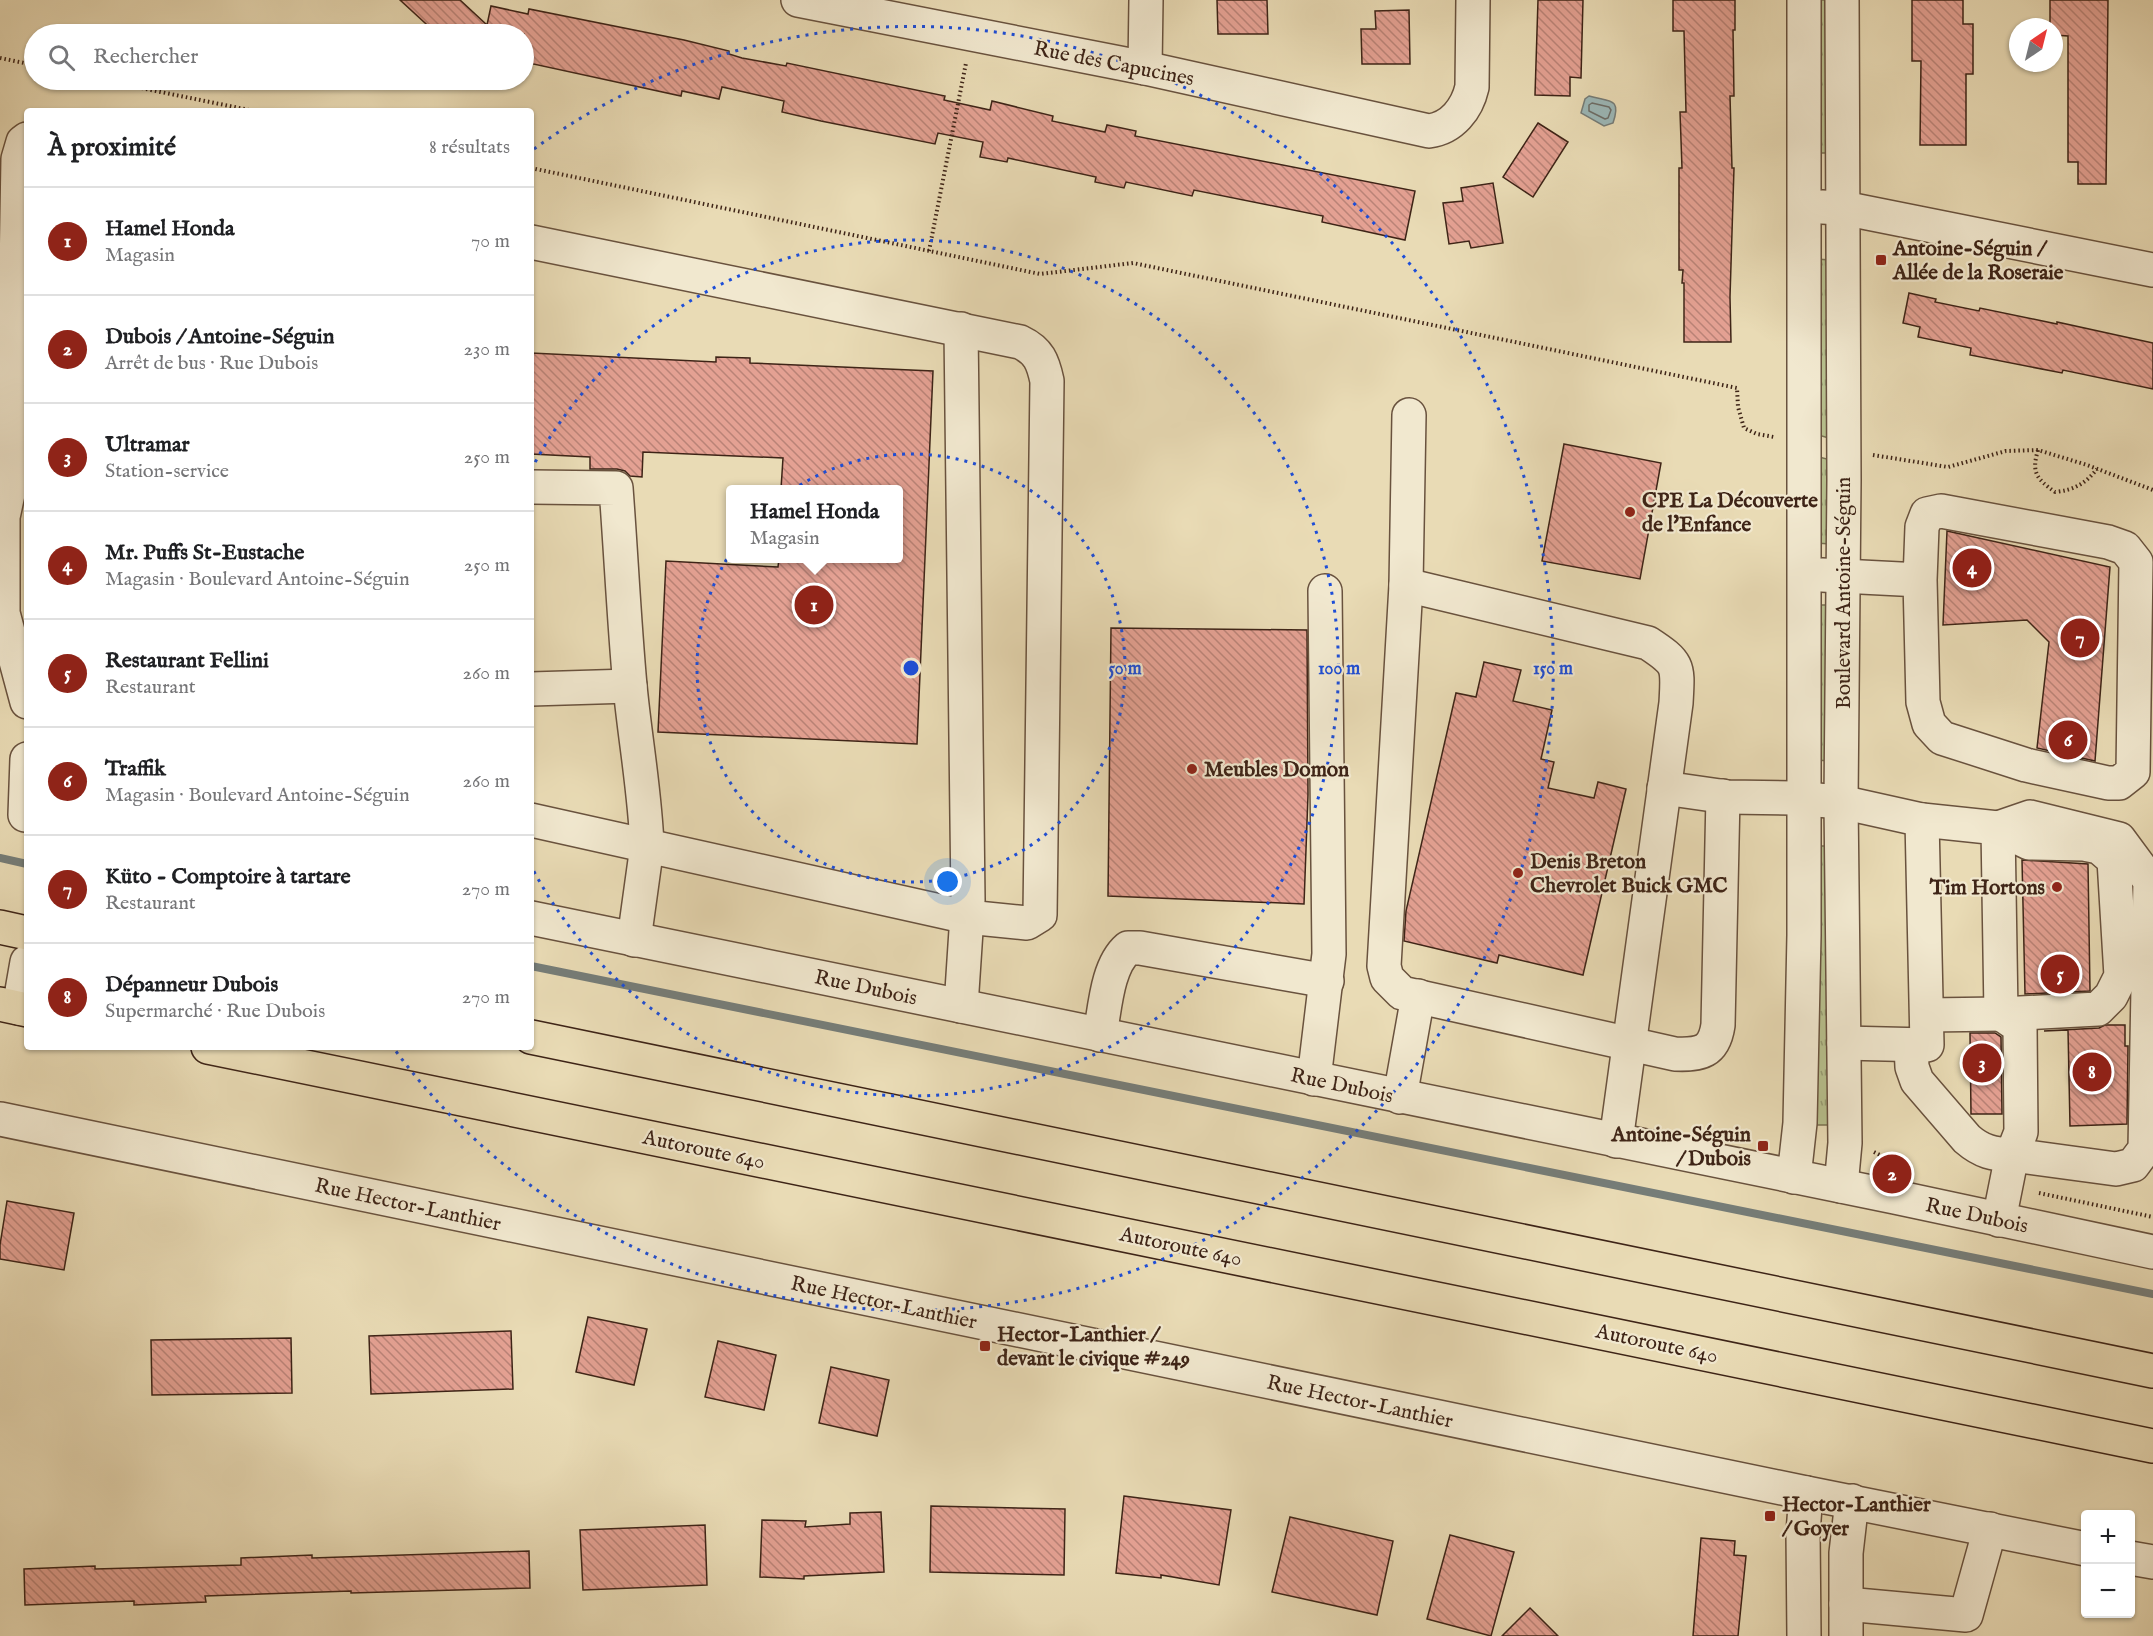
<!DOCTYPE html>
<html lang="fr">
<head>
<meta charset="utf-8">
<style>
  :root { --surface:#fff; --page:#f2f2f2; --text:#202124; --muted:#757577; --line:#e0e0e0; --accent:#8f2418 }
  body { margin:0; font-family:"IM FELL English",serif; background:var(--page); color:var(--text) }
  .controls { position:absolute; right:18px; bottom:18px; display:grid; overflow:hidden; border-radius:6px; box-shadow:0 2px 4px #0004 }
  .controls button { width:54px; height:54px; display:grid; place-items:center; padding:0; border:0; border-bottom:2px solid var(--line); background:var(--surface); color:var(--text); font:30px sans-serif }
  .compass { position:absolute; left:2009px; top:18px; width:54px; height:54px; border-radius:50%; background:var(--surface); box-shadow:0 2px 4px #0004; rotate:35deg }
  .you { position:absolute; left:948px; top:882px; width:21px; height:21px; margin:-15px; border:4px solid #fff; border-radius:50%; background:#1a73e8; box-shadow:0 0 0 9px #1a73e833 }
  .badge { display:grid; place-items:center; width:39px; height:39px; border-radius:50%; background:var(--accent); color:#fff; font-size:20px; font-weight:700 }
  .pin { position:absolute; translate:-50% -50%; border:3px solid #fff; box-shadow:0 2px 6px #0006 }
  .popup { position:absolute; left:726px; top:485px; width:177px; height:78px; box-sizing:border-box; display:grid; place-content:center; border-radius:6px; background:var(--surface); filter:drop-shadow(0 2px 4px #0005); font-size:20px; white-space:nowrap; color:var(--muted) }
  .popup b { font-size:22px; color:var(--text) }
  .popup::after { content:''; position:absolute; left:50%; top:100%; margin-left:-12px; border:12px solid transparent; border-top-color:var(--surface) }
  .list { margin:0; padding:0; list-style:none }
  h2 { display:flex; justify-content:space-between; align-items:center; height:78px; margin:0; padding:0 24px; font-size:26px }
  h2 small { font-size:20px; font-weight:400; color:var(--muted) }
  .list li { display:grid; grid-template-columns:39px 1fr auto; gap:18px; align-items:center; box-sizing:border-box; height:108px; padding:0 24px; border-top:2px solid var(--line) }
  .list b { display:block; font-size:22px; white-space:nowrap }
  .list p { margin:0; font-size:20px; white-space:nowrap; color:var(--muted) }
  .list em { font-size:20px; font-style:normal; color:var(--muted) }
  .icon { flex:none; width:33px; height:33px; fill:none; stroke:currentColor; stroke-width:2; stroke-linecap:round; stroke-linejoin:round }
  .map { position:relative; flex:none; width:2153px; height:1636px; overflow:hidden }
  .search { position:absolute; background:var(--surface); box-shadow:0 2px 4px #0004; left:24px; top:24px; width:510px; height:66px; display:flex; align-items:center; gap:15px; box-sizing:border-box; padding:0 21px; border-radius:33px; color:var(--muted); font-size:22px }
  .panel { position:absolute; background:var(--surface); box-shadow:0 2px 4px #0004; left:24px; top:108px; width:510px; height:942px; border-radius:6px }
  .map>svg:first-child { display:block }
</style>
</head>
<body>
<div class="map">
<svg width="2153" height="1636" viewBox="0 0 2153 1636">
  <defs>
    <pattern id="grass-tufts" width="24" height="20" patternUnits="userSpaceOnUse" patternTransform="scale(1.5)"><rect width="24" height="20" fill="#b7c08d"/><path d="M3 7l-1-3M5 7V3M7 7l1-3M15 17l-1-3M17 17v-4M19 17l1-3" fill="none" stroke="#969c72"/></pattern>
    <pattern id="building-back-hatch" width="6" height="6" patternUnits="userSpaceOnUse" patternTransform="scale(1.5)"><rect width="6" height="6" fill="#e4a193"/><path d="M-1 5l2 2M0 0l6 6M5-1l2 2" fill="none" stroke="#ba8377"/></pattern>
  </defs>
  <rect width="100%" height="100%" fill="#e9dbb5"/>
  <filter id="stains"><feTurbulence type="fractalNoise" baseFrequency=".00333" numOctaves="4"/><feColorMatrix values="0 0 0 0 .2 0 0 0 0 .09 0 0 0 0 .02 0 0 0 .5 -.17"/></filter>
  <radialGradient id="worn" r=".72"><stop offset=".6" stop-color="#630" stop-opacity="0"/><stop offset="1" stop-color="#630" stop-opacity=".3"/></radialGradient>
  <g fill="url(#grass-tufts)" stroke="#7a7252" stroke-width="1.5">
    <rect x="1815" y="0" width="17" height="153"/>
    <polygon points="1815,259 1831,260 1832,439 1815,434"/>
    <polygon points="1815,456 1831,460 1831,544 1815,543"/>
    <polygon points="1815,605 1831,605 1831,761 1815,760"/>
    <polygon points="1815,846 1831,846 1831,1125 1814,1125"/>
  </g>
  <path fill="#9cb8b8" stroke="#767d78" stroke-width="1.5" d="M 1589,96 C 1609,102 1622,97 1613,123 L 1604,126 L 1581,113 L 1585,99 Z"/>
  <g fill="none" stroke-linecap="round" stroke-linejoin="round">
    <polygon stroke="#6d6e68" stroke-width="1.5" points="1592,103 1609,107 1611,110 1608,118 1605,119 1589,111 1589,105"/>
    <g stroke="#767d78" stroke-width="8">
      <polyline points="0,858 27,864"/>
      <polyline points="531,966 2153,1294"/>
    </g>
  </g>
  <g fill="url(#building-back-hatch)" stroke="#3e2417" stroke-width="1.5">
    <polygon points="400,0 460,0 487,25 491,6 528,14 529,9 684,40 729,51 729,54 742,58 786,66 787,63 945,96 944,100 990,110 992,101 1053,116 1052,121 1105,132 1107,125 1136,131 1135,136 1415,191 1405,240 1322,222 1323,216 1194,190 1192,196 1126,182 1124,188 1095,182 1096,177 1008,158 1007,162 980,157 983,142 938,133 935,144 821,121 782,112 784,101 722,87 719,99 682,91 681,96 524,62 524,34 437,34"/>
    <polygon points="1217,0 1267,0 1268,34 1218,34"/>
    <polygon points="1538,0 1583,0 1581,78 1570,77 1570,96 1535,95"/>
    <polygon points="1673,0 1735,0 1735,30 1733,30 1734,96 1730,96 1732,168 1734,168 1730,297 1731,342 1684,342 1684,283 1682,283 1683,270 1679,270 1679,168 1682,168 1680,112 1686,112 1684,31 1673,31"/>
    <polygon points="1912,0 1963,0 1963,24 1973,24 1973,74 1966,74 1966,145 1920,145 1921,61 1912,61"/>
    <polygon points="2050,0 2108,0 2106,184 2078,184 2078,162 2068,162 2068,36 2054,35 2054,27 2050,27"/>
    <polygon points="1409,10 1410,64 1362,64 1361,29 1376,29 1375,11"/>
    <polygon points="1538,123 1568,142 1533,197 1503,177"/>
    <polygon points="1493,183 1503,243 1471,248 1469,241 1449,244 1443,203 1463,201 1461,188"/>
    <polygon points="1909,293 1936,299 1935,302 1979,311 1980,308 2057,324 2057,322 2153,343 2153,389 2063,370 2062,373 1970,355 1971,348 1918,337 1920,327 1903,323"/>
    <polygon points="531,353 716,362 716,357 750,358 750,363 933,371 917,744 658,732 666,561 778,567 779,558 898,558 898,489 781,489 783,458 643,452 642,477 630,476 625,471 617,469 590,469 590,457 531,454"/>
    <polygon points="1564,444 1661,463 1640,579 1542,561"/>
    <polygon points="1947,531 2110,567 2095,761 2037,748 2049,642 2027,620 1943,625"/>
    <polygon points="1111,628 1307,630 1308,795 1304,904 1108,896"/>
    <polygon points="1484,662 1521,670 1513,701 1552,710 1541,759 1554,762 1548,788 1594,798 1598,782 1626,789 1583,975 1499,955 1497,963 1404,941 1406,911 1456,693 1476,697"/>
    <polygon points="2022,860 2088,864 2090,991 2025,994"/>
    <polygon points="2105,1025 2125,1025 2125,1046 2128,1046 2127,1124 2070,1126 2068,1030 2044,1031 2099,1028"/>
    <polygon points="1970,1033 1995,1033 2001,1037 2002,1114 1971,1114"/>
    <polygon points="7,1201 74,1213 64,1270 0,1259 0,1245"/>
    <polygon points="588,1317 647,1329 634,1385 576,1372"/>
    <polygon points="511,1331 513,1389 371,1394 369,1336"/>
    <polygon points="291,1338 292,1393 152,1395 151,1340"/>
    <polygon points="718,1341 776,1355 764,1410 705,1397"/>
    <polygon points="831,1367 889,1380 877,1436 819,1423"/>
    <polygon points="1124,1496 1231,1510 1219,1585 1161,1575 1161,1578 1116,1573"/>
    <polygon points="931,1506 1065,1509 1064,1575 930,1572"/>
    <polygon points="881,1512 884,1572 804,1576 804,1579 760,1577 762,1520 806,1521 805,1527 850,1524 850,1513"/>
    <polygon points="1290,1517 1393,1541 1377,1615 1272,1592"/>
    <polygon points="705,1525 707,1585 583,1590 580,1530"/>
    <polygon points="1450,1535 1514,1552 1491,1636 1427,1619"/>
    <polygon points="1701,1538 1735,1541 1734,1555 1746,1556 1738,1636 1693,1636"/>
    <polygon points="529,1551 530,1588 351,1593 351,1591 205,1596 206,1602 134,1605 134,1601 25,1605 24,1569 95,1566 95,1569 241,1565 241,1558 312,1555 312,1558"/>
    <polygon points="1530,1608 1558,1636 1502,1636"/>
  </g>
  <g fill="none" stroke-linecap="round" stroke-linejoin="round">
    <g stroke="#69523e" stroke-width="36">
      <g id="minor">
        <path d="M 798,0 L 1145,68 L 1429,131 C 1452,128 1467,109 1472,87 L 1473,0"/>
        <polyline points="1145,68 1146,0"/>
        <polyline points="27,139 23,142 18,159 13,440 8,494 3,517 3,613 27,702"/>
        <polyline points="1822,207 1843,208 2153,270"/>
        <path d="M 531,242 L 1020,342 C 1039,351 1043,362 1047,381 L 1040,915 L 1027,923 L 967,917 L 531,820"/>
        <polyline points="961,329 968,900 961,1006"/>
        <path d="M 1409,415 L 1406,585 L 1384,966 L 1387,978 L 1402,993 L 1675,1054 C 1701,1055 1714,1052 1718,1025 L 1723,796"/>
        <path d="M 531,487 L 616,488 C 621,554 624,620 630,686 C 635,739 645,792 647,846 L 634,940"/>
        <polyline points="1822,575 1920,580 1923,702 1929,724 1942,738 2026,765 2108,783 2119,783 2133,772 2136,562 2125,548 2108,542 1941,511 1927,514 1922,527 1920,580"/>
        <path d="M 1406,585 L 1648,643 C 1680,664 1678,666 1676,703 L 1616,1141"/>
        <polyline points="531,689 630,686"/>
        <polyline points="1664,788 1727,797 1793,798 1841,802 1922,820 1927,1045 1844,1043"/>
        <polyline points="25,815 27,759"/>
        <polyline points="1922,820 1998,828 2001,1014 1927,1015"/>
        <polyline points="1998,828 2030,817 2119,839 2150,881 2145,1149 2133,1165 2116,1169 2012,1155 2021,1132 2020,1027 2001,1014"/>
        <polyline points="1998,828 2029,843 2084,844 2099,847 2114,860 2121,976 2111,996 2098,1009 2001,1014"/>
        <polyline points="531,918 1895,1197 2153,1252"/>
        <polyline points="19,1008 27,962"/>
        <path d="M 1100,1035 C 1105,1008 1107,966 1128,948 L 1140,948 L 1327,981"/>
        <path d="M 1911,1045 L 1912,1067 L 1917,1081 L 1967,1139 C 1982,1152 1993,1154 2012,1155 L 1999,1220"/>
        <polyline points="1314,1079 1329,954 1325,591"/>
        <polyline points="1400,1097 1418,996"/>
        <polyline points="0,1119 1806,1493 2086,1549"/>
        <polyline points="1794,1177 1800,1123 1804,935 1804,0"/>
        <polyline points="1841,1186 1845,1143 1841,802 1844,480 1842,0"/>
        <polyline points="2130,1558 2153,1562"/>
        <polyline points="1846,1604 1966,1615 1990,1529"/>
        <polyline points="1804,1636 1803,1533 1806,1493"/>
        <polyline points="1846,1636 1846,1553 1852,1501"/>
      </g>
    </g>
    <g stroke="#3e2417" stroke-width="36">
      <g id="highway">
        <polyline points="0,927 27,933"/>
        <polyline points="0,1004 27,1010"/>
        <polyline points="531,1037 2153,1371"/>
        <polyline points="208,1047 2153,1446"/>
      </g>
    </g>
    <g stroke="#3e2417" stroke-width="4" stroke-dasharray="1.5 3" stroke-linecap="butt">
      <polyline points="0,58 34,65"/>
      <polyline points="102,80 254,111"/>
      <polyline points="531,168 1040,274 1133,263 1737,388 1738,407 1744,428 1757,434 1774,437"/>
      <polyline points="929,251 966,63"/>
      <path d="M 2038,450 C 2031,473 2037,479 2055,492 C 2074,490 2085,484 2097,469"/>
      <polyline points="1873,455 1948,467 2006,451 2038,450 2087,465 2153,490"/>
      <polyline points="1874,1152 1900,1165"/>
      <polyline points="2039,1193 2153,1217"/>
    </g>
    <use href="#minor" stroke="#f1e8cf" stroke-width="33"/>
    <use href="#highway" stroke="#e9dbb5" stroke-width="33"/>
  </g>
  <g fill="none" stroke="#1d4ed8" stroke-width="3" stroke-dasharray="3 6">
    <circle cx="911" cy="668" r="214"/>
    <path d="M531 470A428 428 0 1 1 531 866"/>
    <path d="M534 149A642 642 0 1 1 395 1050"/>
  </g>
  <g fill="#8f2418" stroke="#f1e8cf" stroke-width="2">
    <rect x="1875" y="254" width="12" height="12" rx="3"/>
    <circle cx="1630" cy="512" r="6"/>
    <circle cx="1192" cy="769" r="6"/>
    <circle cx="1518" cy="873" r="6"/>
    <circle cx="2057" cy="887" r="6"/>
    <rect x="1757" y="1140" width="12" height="12" rx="3"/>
    <rect x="979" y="1340" width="12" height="12" rx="3"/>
    <rect x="1764" y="1510" width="12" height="12" rx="3"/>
  </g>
  <g text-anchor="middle" stroke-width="4.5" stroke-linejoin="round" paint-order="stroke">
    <g font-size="21" fill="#3e2417" stroke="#f1e8cf">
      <text transform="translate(1114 63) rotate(11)" y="7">Rue des Capucines</text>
      <text transform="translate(1843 593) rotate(-90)" y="7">Boulevard Antoine-Séguin</text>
      <text transform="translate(866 987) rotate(12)" y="7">Rue Dubois</text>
      <text transform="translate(1342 1085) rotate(12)" y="7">Rue Dubois</text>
      <text transform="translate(704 1149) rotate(12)" y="7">Autoroute 640</text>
      <text transform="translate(408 1204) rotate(12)" y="7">Rue Hector-Lanthier</text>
      <text transform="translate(1977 1215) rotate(12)" y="7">Rue Dubois</text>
      <text transform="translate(1181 1246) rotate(12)" y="7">Autoroute 640</text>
      <text transform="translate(884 1302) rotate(12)" y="7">Rue Hector-Lanthier</text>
      <text transform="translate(1657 1343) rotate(12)" y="7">Autoroute 640</text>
      <text transform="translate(1360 1401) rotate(12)" y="7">Rue Hector-Lanthier</text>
    </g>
    <g font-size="21" font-weight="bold" fill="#3e2417" stroke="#f1e8cf" text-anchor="start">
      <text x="1893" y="255">Antoine-Séguin /<tspan x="1893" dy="24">Allée de la Roseraie</tspan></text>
      <text x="1642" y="507">CPE La Découverte<tspan x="1642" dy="24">de l'Enfance</tspan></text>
      <text x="1204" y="776">Meubles Domon</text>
      <text x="1530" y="868">Denis Breton<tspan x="1530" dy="24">Chevrolet Buick GMC</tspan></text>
      <text x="2045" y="894" text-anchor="end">Tim Hortons</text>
      <text x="1751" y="1141" text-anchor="end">Antoine-Séguin<tspan x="1751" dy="24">/ Dubois</tspan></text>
      <text x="997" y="1341">Hector-Lanthier /<tspan x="997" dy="24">devant le civique #249</tspan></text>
      <text x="1782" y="1511">Hector-Lanthier<tspan x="1782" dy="24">/ Goyer</tspan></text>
    </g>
  </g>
  <circle cx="911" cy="668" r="9" fill="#1d4ed8" stroke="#f1e8cf" stroke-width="3"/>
  <g font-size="18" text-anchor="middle" font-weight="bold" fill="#1d4ed8" stroke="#f1e8cf" stroke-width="4.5" stroke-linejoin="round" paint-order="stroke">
    <text x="1125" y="674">50 m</text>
    <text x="1339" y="674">100 m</text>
    <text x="1553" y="674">150 m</text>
  </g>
  <rect width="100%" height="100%" filter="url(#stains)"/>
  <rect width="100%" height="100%" fill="url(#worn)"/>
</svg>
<div class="controls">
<button>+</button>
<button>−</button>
</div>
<svg class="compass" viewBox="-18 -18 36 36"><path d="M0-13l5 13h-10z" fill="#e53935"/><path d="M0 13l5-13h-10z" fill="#757577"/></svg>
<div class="you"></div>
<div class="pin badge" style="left:814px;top:605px">1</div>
<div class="popup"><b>Hamel Honda</b>Magasin</div>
<div class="pin badge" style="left:1892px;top:1174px">2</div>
<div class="pin badge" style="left:1982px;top:1063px">3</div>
<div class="pin badge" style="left:1972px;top:568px">4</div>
<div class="pin badge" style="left:2060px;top:974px">5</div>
<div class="pin badge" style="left:2068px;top:740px">6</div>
<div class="pin badge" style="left:2080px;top:638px">7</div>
<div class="pin badge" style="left:2092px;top:1072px">8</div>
<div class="search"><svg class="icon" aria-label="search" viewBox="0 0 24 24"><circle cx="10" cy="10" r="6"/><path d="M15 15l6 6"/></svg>Rechercher</div>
<section class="panel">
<h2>À proximité<small>8 résultats</small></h2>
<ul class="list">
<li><span class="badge">1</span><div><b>Hamel Honda</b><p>Magasin</p></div><em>70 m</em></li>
<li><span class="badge">2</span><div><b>Dubois / Antoine-Séguin</b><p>Arrêt de bus · Rue Dubois</p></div><em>230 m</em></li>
<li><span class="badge">3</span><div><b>Ultramar</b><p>Station-service</p></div><em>250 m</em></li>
<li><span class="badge">4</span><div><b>Mr. Puffs St-Eustache</b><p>Magasin · Boulevard Antoine-Séguin</p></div><em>250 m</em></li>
<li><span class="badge">5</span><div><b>Restaurant Fellini</b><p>Restaurant</p></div><em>260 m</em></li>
<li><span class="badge">6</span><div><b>Traffik</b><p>Magasin · Boulevard Antoine-Séguin</p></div><em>260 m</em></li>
<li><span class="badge">7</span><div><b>Küto - Comptoire à tartare</b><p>Restaurant</p></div><em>270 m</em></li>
<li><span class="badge">8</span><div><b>Dépanneur Dubois</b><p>Supermarché · Rue Dubois</p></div><em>270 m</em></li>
</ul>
</section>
</div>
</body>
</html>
